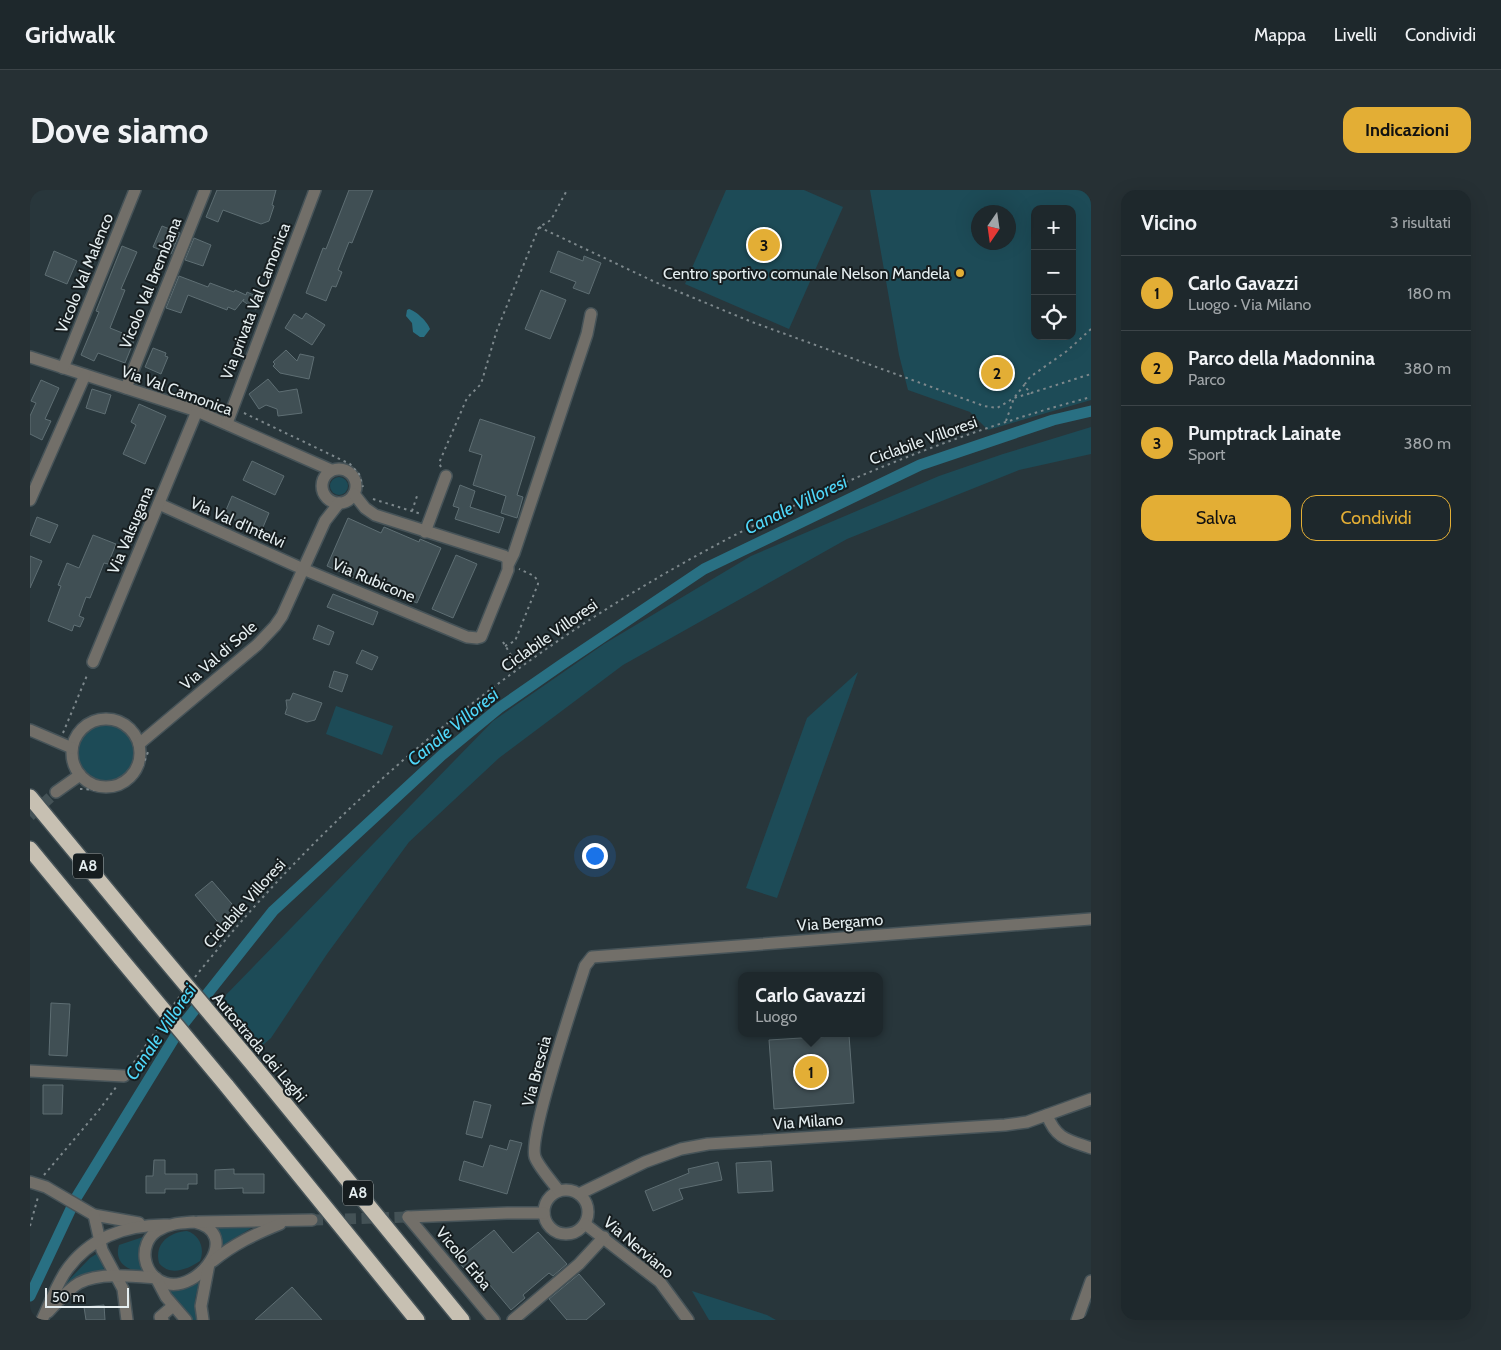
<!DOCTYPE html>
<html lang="it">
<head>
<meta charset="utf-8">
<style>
  :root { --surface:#1e282c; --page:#263034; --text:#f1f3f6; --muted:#a1a6a9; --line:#3c4448; --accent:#e3ae35 }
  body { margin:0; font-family:Cabin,sans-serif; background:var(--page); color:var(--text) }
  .controls { position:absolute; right:15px; top:15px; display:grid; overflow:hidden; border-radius:10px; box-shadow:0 5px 20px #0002 }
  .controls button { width:45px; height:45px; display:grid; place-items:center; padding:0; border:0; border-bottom:1px solid var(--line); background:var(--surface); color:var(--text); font:25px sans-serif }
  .compass { position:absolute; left:941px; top:15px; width:45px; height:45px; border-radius:50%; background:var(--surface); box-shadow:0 5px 20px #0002; rotate:193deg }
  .scale { position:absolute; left:15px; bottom:12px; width:84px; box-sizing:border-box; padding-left:5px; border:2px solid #e5eef0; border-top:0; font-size:14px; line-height:18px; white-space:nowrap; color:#e5eef0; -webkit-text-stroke:4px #161d1f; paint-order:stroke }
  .you { position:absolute; left:564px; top:665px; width:18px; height:18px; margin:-12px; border:4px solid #fff; border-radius:50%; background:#1a73e8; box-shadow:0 0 0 8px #1a73e833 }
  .badge { display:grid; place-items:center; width:32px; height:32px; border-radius:50%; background:var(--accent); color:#111; font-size:16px; font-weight:700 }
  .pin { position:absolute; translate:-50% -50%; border:2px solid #fff; box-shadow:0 1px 5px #0006 }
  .popup { position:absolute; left:708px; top:782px; width:145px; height:65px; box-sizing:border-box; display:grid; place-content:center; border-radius:10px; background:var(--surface); filter:drop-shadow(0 1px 4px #0005); font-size:16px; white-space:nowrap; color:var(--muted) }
  .popup b { font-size:19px; color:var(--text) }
  .popup::after { content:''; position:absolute; left:50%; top:100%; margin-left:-10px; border:10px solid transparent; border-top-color:var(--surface) }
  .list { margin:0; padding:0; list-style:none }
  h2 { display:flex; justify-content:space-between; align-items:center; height:65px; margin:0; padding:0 20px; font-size:21px }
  h2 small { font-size:16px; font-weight:400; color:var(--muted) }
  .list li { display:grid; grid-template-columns:32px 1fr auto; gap:15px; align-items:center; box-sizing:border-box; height:75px; padding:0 20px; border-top:1px solid var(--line) }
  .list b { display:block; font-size:19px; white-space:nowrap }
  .list p { margin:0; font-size:16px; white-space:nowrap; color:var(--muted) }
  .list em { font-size:16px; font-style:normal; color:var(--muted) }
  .actions { display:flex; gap:10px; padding:15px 20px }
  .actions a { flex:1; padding:11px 0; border:1px solid var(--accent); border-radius:15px; text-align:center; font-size:18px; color:var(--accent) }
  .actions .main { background:var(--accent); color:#111 }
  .icon { flex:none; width:28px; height:28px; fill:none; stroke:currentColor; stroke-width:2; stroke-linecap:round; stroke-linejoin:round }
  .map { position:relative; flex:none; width:1061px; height:1130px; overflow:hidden; border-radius:15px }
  header { display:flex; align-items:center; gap:30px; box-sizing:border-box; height:70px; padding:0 25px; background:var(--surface); border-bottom:1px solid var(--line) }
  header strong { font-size:24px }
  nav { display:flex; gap:28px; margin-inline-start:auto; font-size:18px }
  .intro { display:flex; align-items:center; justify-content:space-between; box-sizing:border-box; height:120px; padding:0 30px }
  h1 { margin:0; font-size:35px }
  .button { padding:12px 22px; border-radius:15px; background:var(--accent); color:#111; font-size:18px; font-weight:700 }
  main { display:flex; gap:30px; padding:0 30px }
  aside { flex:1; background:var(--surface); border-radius:15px; box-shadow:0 5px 20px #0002 }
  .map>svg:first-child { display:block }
</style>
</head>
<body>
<header>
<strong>Gridwalk</strong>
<nav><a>Mappa</a><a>Livelli</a><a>Condividi</a></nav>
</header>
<div class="intro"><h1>Dove siamo</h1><a class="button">Indicazioni</a></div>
<main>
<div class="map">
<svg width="1061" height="1130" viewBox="0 0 1061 1130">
  <rect width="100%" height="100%" fill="#28363b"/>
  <g fill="#1d4b57" fill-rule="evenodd">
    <polygon points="696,0 774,0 813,17 759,139 655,94"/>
    <path d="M 840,0 L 1061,0 L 1061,210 L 958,240 L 940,222 L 878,200 L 869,165 ZM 1005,19 L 1042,19 L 1042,146 L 1005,146 ZM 948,22 L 978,22 L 978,52 L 948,52 Z"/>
    <polygon points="1061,237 1061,264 989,280 817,349 593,475 469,568 379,652 297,764 241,848 233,855 189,812 463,531 574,454 721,366 909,286 973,264"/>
    <circle cx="309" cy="296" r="9"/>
    <polygon points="828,482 747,708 716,698 777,528"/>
    <polygon points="306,516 363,536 352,565 296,544"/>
    <circle cx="75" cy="563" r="29"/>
    <polygon points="223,1037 203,1049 192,1058 184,1038"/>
    <path d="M 157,1041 C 170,1045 175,1059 170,1071 C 158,1079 140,1087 129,1073 C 124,1053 140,1042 157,1041 Z"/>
    <path d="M 116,1046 L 110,1067 L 112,1081 C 96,1081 84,1071 89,1055 Z"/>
    <path d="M 68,1063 L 75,1082 C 59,1079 46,1087 33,1096 L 60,1068 Z"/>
    <polygon points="169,1093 165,1109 166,1130 163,1130 136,1099 155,1097"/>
    <polygon points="662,1101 737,1125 746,1130 679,1130"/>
  </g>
  <path fill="#297083" d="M 379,119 C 386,121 398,132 400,139 L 394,147 L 390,147 L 383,142 L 382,133 L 376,126 L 377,120 Z"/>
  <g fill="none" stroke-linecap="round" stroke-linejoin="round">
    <polyline stroke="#297083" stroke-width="11" points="0,1106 46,1008 151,837 243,721 412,565 469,518 531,475 674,379 890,275 1023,230 1061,221"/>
  </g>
  <g fill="#404f54" stroke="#5e6e73">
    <polygon points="187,0 246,0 242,15 244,16 239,31 231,34 193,20 188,32 176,27"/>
    <polygon points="319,0 343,0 322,53 319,52 308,80 312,82 306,97 302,96 296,111 276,103 293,58 296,59"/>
    <polygon points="132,36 150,43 141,64 123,57"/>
    <polygon points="164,48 181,55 173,76 155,70"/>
    <polygon points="92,56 107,62 91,99 95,100 80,138 105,148 95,173 68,163 64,171 51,165 69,122 66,121"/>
    <polygon points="24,61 47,71 37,94 15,85"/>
    <polygon points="528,61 553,71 554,66 571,73 559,104 543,98 546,92 520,82"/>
    <polygon points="149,86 178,97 180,93 204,102 205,100 216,105 217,102 230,108 226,120 213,111 214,109 205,120 198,117 197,120 158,105 151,123 136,118"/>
    <polygon points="511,100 536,110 520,149 495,139"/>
    <polygon points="276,123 295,135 282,155 255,138 264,124 272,129"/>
    <polygon points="123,158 136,163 135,166 138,167 131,184 115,177"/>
    <polygon points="256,160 267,171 270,164 284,167 279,189 250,183 243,176 245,174 243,172"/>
    <polygon points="238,189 249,202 267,199 272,223 248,226 247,219 236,215 229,219 219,204"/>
    <polygon points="11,190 29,198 15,229 21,231 12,250 0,244 0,226 6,213 1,211"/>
    <polygon points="62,199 81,205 75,224 56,218"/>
    <polygon points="109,214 136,226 115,274 93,264 106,235 101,232"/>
    <polygon points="450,229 505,247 487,305 493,307 487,328 471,323 476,306 443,295 452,265 439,261"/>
    <polygon points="222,271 254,286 245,305 213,290"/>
    <polygon points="430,295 445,301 440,317 474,328 469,343 425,329 429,318 423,316"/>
    <polygon points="202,306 239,323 231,342 194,325"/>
    <polygon points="7,327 28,335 20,353 0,345"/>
    <polygon points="318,328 351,343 354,337 389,352 390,349 411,358 387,413 352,398 351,400 297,376"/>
    <polygon points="63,345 86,354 78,374 74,373 60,408 56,407 49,426 54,428 50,437 44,435 42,441 18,431 31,396 28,395 37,373 49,378"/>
    <polygon points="426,365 447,374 423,428 402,419"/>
    <polygon points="0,366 12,371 0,398"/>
    <polygon points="303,404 348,422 343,435 297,417"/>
    <polygon points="288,435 304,442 299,455 283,449"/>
    <polygon points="332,460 348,467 342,480 326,473"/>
    <polygon points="304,481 318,485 312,502 299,497"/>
    <polygon points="263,503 292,513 285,530 277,532 255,524 257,518 256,510 260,510"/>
    <polygon points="182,691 208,721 191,736 165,705"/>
    <polygon points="21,813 40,814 37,866 19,865"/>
    <polygon points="819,845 824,913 744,919 739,850"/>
    <polygon points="13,895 33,895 32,924 13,924"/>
    <polygon points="444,911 461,915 452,948 436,944"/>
    <polygon points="480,950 492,953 477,1004 429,990 434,971 453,977 460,955 477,960"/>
    <polygon points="124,970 135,970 135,984 167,984 167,994 158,994 158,999 135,999 135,1003 116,1003 116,986 123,986"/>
    <polygon points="741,971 743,1001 708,1003 706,973"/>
    <polygon points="688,972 692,990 649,999 653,1009 623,1021 615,1001 659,983 658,979"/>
    <polygon points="204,979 204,984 234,984 234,1003 213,1003 213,998 185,999 185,980"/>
    <polygon points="464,1040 483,1063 508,1042 537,1074 523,1086 519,1083 493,1105 495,1108 481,1120 448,1081 441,1086 427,1070"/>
    <polygon points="549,1084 575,1114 556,1130 537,1130 519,1109"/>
    <polygon points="262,1097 292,1130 225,1130"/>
    <polygon points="74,1115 75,1130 56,1130 54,1117"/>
  </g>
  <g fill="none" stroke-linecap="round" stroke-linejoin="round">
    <g stroke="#445256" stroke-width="11" stroke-dasharray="11 5.5" stroke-linecap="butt">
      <polyline points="0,626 26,602"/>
      <polyline points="282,1030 378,1027"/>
    </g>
    <g stroke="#465358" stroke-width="14">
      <g id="minor">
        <polyline points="0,167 167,221 301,280"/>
        <polyline points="33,178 105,0"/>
        <polyline points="96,198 175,0"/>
        <polyline points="197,233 285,0"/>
        <circle cx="309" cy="296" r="17"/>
        <polyline points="0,310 55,185"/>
        <polyline points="129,314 273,379 437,447 447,448 451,447 478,380 478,369 474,366 345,325 335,318 324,304"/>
        <polyline points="395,342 416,286"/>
        <polyline points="479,373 484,363 557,144 561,124"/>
        <polyline points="63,472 167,221"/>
        <circle cx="76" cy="563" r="34"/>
        <polyline points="0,540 42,558"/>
        <polyline points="109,554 227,455 245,436 252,426 295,331 309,313"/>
        <polyline points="26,602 50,585"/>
        <polyline points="0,881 94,886"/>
        <path d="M 1017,925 C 1026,949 1038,950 1061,958"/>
        <polyline points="0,992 16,997 64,1025 109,1033"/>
        <circle cx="536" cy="1022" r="22"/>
        <path d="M 529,1001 C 523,993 508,976 505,967 C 498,947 546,804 555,776 L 562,767 L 1061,729"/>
        <polyline points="549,1004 615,972 651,959 678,954 975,935 997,932 1061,909"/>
        <polyline points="64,1025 72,1060 93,1099 97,1130"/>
        <polyline points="378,1027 477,1023 514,1023"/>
        <polyline points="378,1027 464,1130"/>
        <path d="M 164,1032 C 214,1043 168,1104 135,1093 C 112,1085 108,1054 127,1041 C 139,1033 151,1033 164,1032 Z"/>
        <polyline points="168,1032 282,1030"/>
        <polyline points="555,1034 630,1092 658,1130"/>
        <path d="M 183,1071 C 204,1054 225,1044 250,1034"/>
        <polyline points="126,1088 136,1107 156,1130"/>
        <path d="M 18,1122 C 27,1113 37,1100 49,1093 C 69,1082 103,1086 126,1088"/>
        <path d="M 12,1130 C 19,1115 25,1099 34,1084 C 57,1048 96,1034 138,1035"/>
        <polyline points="133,1130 130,1127 143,1116"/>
        <polyline points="173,1130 171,1116 179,1074"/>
        <polyline points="483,1130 549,1074 574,1047"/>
        <polyline points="1047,1130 1061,1091"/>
      </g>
    </g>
    <g stroke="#465358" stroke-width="18">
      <g id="highway">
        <polyline points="0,607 115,746"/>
        <polyline points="0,659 91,769"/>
        <polyline points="225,877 432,1130"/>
        <polyline points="196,895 387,1130"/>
      </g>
    </g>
    <g stroke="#7d888c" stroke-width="2" stroke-dasharray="2.5 4" stroke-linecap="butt">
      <polyline points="509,37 625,92 722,132 954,216 967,218 984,208 1001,203"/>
      <polyline points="1061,139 1037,161 1000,187 995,194 996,198 1001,203 1061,184"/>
      <polyline points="214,223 320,274 329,284 333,297"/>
      <polyline points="976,231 984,208 995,194"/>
      <polyline points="411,277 409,273 437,208 451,194 467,140 509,37 521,30 537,0"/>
      <polyline points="343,309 391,324"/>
      <polyline points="382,321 388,303"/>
      <polyline points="473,452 489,478"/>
      <polyline points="475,456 485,451 508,394 508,391 504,386 489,379"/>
      <polyline points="33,543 58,483"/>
      <path d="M 50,599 C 59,599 69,601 78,600 C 101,599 111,582 118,562"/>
      <path d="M 165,787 C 391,503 711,300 1061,207"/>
      <polyline points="144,814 150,806"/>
      <polyline points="100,878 130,835"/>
      <polyline points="14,985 69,920 87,896"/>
      <polyline points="0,1036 8,1007"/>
    </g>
    <use href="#minor" stroke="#726f69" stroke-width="11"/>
    <use href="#highway" stroke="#c7c0b2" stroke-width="15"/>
    <g stroke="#465358" stroke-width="18" stroke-linecap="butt">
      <g id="highway-bridge">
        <polyline points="115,746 225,877"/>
        <polyline points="91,769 196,895"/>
      </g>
    </g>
    <use href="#highway-bridge" stroke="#c7c0b2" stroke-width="15"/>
  </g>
  <circle fill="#e3ae35" stroke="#161d1f" stroke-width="2" cx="930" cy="83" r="5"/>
  <g text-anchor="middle" stroke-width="4" stroke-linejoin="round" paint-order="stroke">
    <g fill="#161d1f" stroke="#a7afb1" stroke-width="1">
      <rect x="43" y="663.5" width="30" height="25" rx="4"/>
      <rect x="313" y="990.5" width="30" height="25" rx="4"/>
    </g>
    <g font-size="15" font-weight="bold" fill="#e5eef0">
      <text x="58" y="681">A8</text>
      <text x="328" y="1008">A8</text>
    </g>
    <g font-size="16" fill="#e5eef0" stroke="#161d1f">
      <text transform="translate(54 83) rotate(-68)" y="6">Vicolo Val Malenco</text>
      <text transform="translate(120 93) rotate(-68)" y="6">Vicolo Val Brembana</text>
      <text transform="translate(225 111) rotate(-69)" y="6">Via privata Val Camonica</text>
      <text transform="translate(147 200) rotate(20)" y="6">Via Val Camonica</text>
      <text transform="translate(893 250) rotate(-20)" y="6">Ciclabile Villoresi</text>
      <text transform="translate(208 332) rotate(24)" y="6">Via Val d'Intelvi</text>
      <text transform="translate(100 340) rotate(-67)" y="6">Via Valsugana</text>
      <text transform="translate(344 390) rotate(23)" y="6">Via Rubicone</text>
      <text transform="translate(519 445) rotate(-35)" y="6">Ciclabile Villoresi</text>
      <text transform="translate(188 465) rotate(-41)" y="6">Via Val di Sole</text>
      <text transform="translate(214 713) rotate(-48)" y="6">Ciclabile Villoresi</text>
      <text transform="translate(810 732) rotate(-4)" y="6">Via Bergamo</text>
      <text transform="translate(230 857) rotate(50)" y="6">Autostrada dei Laghi</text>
      <text transform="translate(506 881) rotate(-75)" y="6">Via Brescia</text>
      <text transform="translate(778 931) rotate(-4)" y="6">Via Milano</text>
      <text transform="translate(609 1057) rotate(40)" y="6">Via Nerviano</text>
      <text transform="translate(434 1068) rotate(50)" y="6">Vicolo Erba</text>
    </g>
    <g font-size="16" fill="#e5eef0" stroke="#161d1f" text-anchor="end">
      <text x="920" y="89">Centro sportivo comunale Nelson Mandela</text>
    </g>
    <g font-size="18" font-style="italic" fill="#4fd6f8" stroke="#161d1f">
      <text transform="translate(766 315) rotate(-26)" y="6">Canale Villoresi</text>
      <text transform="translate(423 537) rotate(-39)" y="6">Canale Villoresi</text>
      <text transform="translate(131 842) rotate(-56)" y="6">Canale Villoresi</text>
    </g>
  </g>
</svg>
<div class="controls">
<button>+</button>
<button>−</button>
<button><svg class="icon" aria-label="locate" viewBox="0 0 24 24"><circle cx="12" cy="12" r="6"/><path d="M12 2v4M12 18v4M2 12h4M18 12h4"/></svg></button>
</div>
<svg class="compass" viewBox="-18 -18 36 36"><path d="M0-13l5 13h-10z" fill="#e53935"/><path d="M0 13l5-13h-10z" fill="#a1a6a9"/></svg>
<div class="scale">50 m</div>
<div class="you"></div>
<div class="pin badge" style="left:781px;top:882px">1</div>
<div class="popup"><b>Carlo Gavazzi</b>Luogo</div>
<div class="pin badge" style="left:967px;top:183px">2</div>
<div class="pin badge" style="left:734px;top:55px">3</div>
</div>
<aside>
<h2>Vicino<small>3 risultati</small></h2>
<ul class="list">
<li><span class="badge">1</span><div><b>Carlo Gavazzi</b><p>Luogo · Via Milano</p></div><em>180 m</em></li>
<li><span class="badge">2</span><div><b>Parco della Madonnina</b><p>Parco</p></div><em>380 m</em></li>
<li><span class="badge">3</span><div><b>Pumptrack Lainate</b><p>Sport</p></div><em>380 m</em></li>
</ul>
<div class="actions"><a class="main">Salva</a><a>Condividi</a></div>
</aside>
</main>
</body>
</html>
